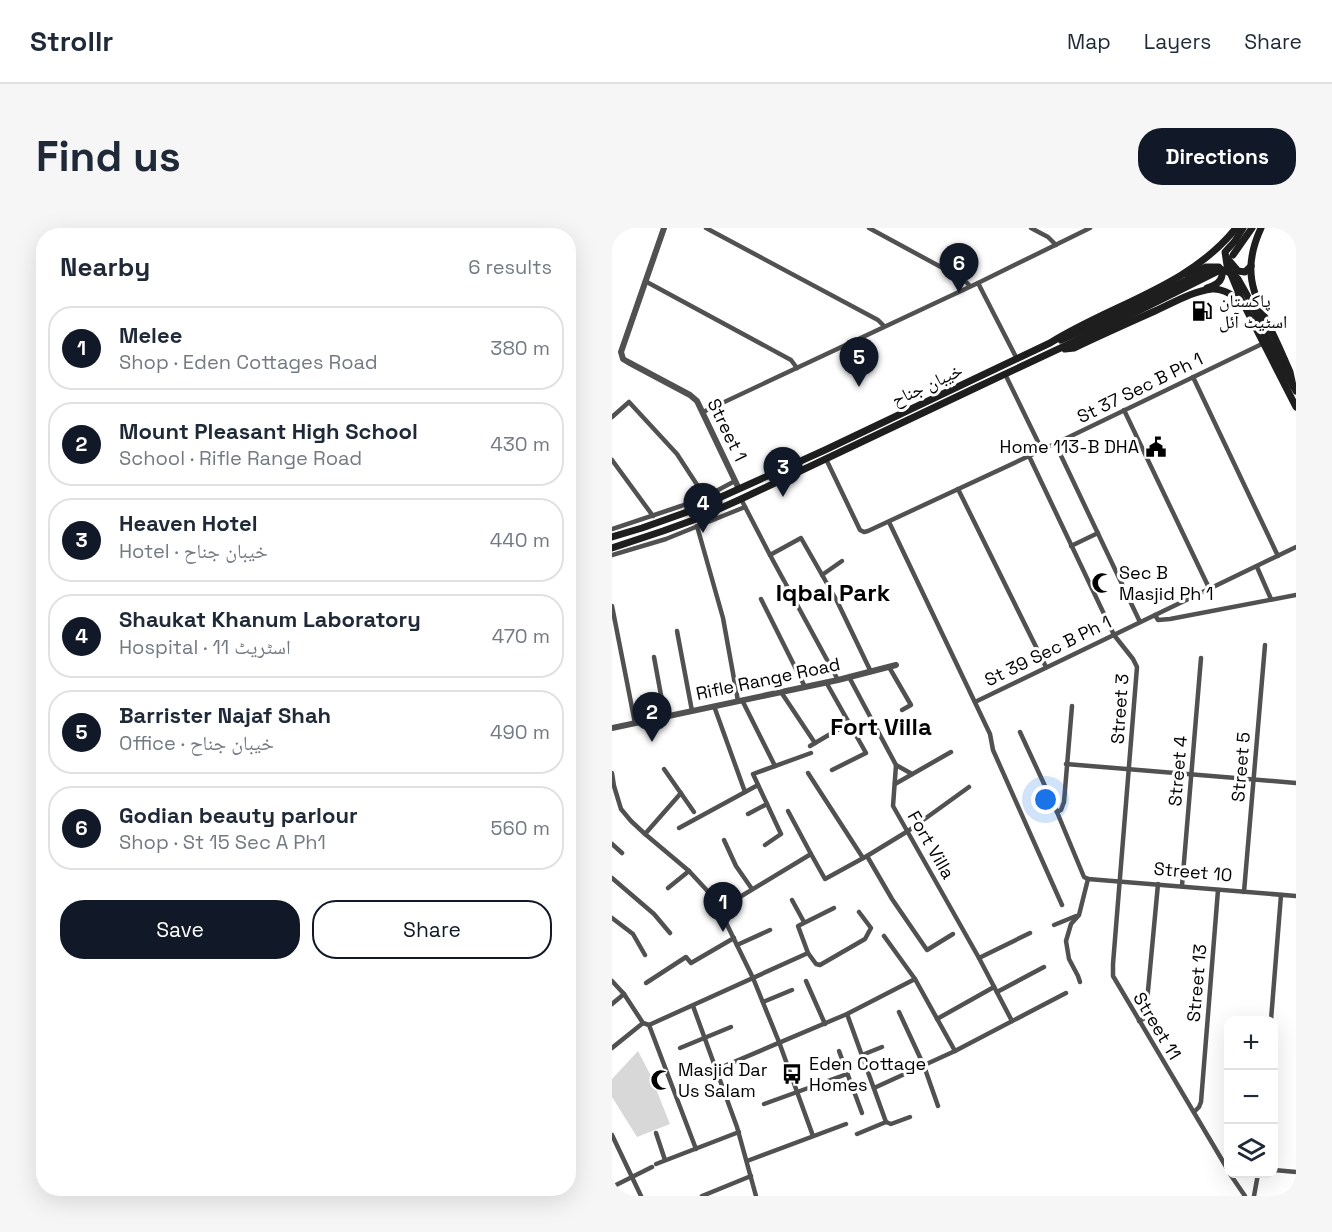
<!DOCTYPE html>
<html lang="en">
<head>
<meta charset="utf-8">
<style>
  :root { --surface:#fff; --page:#f6f6f7; --text:#1f2937; --muted:#747a83; --line:#e0e1e3; --accent:#111827 }
  body { margin:0; font-family:"Space Grotesk","Noto Naskh Arabic",sans-serif; background:var(--page); color:var(--text) }
  .controls { position:absolute; right:18px; bottom:18px; display:grid; overflow:hidden; border-radius:12px; box-shadow:0 6px 24px #0002 }
  .controls button { width:54px; height:54px; display:grid; place-items:center; padding:0; border:0; border-bottom:2px solid var(--line); background:var(--surface); color:var(--text); font:30px sans-serif }
  .you { position:absolute; left:434px; top:572px; width:21px; height:21px; margin:-15px; border:4px solid #fff; border-radius:50%; background:#1a73e8; box-shadow:0 0 0 9px #1a73e833 }
  .badge { display:grid; place-items:center; width:39px; height:39px; border-radius:50%; background:var(--accent); color:#fff; font-size:20px; font-weight:700 }
  .pin { position:absolute; translate:-50% -50px; filter:drop-shadow(0 2px 3px #0008) }
  .pin::after { content:''; position:absolute; top:32px; width:21px; height:18px; background:inherit; clip-path:polygon(0 0,100% 0,50% 100%) }
  .list { margin:0; padding:0; list-style:none }
  h2 { display:flex; justify-content:space-between; align-items:center; height:78px; margin:0; padding:0 24px; font-size:26px }
  h2 small { font-size:20px; font-weight:400; color:var(--muted) }
  .list li { display:grid; grid-template-columns:39px 1fr auto; gap:18px; align-items:center; box-sizing:border-box; height:84px; margin:0 12px 12px; padding:0 12px; border:2px solid var(--line); border-radius:24px }
  .list b { display:block; font-size:22px; white-space:nowrap }
  .list p { margin:0; font-size:20px; white-space:nowrap; color:var(--muted) }
  .list em { font-size:20px; font-style:normal; color:var(--muted) }
  .actions { display:flex; gap:12px; padding:18px 24px }
  .actions a { flex:1; padding:14px 0; border:2px solid var(--accent); border-radius:24px; text-align:center; font-size:21px; color:var(--accent) }
  .actions .main { background:var(--accent); color:#fff }
  .icon { flex:none; width:33px; height:33px; fill:none; stroke:currentColor; stroke-width:2; stroke-linecap:round; stroke-linejoin:round }
  .map { position:relative; flex:none; width:684px; height:968px; overflow:hidden; border-radius:24px }
  header { display:flex; align-items:center; gap:36px; box-sizing:border-box; height:84px; padding:0 30px; background:var(--surface); border-bottom:2px solid var(--line) }
  header strong { font-size:28px }
  nav { display:flex; gap:33px; margin-inline-start:auto; font-size:21px }
  .intro { display:flex; align-items:center; justify-content:space-between; box-sizing:border-box; height:144px; padding:0 36px }
  h1 { margin:0; font-size:42px }
  .button { padding:15px 27px; border-radius:24px; background:var(--accent); color:#fff; font-size:21px; font-weight:700 }
  main { display:flex; gap:36px; padding:0 36px }
  aside { flex:1; background:var(--surface); border-radius:24px; box-shadow:0 6px 24px #0002 }
  .map>svg:first-child { display:block }
</style>
</head>
<body>
<header>
<strong>Strollr</strong>
<nav><a>Map</a><a>Layers</a><a>Share</a></nav>
</header>
<div class="intro"><h1>Find us</h1><a class="button">Directions</a></div>
<main>
<aside>
<h2>Nearby<small>6 results</small></h2>
<ul class="list">
<li><span class="badge">1</span><div><b>Melee</b><p>Shop · Eden Cottages Road</p></div><em>380 m</em></li>
<li><span class="badge">2</span><div><b>Mount Pleasant High School</b><p>School · Rifle Range Road</p></div><em>430 m</em></li>
<li><span class="badge">3</span><div><b>Heaven Hotel</b><p>Hotel · خیبان جناح</p></div><em>440 m</em></li>
<li><span class="badge">4</span><div><b>Shaukat Khanum Laboratory</b><p>Hospital · اسٹریٹ 11</p></div><em>470 m</em></li>
<li><span class="badge">5</span><div><b>Barrister Najaf Shah</b><p>Office · خیبان جناح</p></div><em>490 m</em></li>
<li><span class="badge">6</span><div><b>Godian beauty parlour</b><p>Shop · St 15 Sec A Ph1</p></div><em>560 m</em></li>
</ul>
<div class="actions"><a class="main">Save</a><a>Share</a></div>
</aside>
<div class="map">
<svg width="684" height="968" viewBox="0 0 684 968">
  <rect width="100%" height="100%" fill="#fff"/>
  <polygon fill="#d8d8d8" points="26,823 38,846 58,896 25,909 0,869 0,851"/>
  <g fill="none" stroke-linecap="round" stroke-linejoin="round">
    <g stroke="#515151" stroke-width="4.5">
      <polyline points="94,0 266,92 272,98"/>
      <polyline points="257,0 351,51 358,58"/>
      <polyline points="419,0 436,9 444,17"/>
      <polyline points="33,53 179,132 185,140"/>
      <polyline points="366,55 405,131"/>
      <polyline points="393,146 430,222"/>
      <polyline points="581,149 666,328"/>
      <polyline points="512,182 598,362"/>
      <polyline points="91,184 366,55 478,0"/>
      <polyline points="0,189 17,174 65,226 93,269"/>
      <polyline points="443,215 528,394"/>
      <polyline points="417,228 502,407 521,431 525,439 501,736 501,748 616,942"/>
      <polyline points="214,231 248,302 252,304 256,303 430,222 652,115"/>
      <polyline points="0,232 41,288"/>
      <polyline points="346,261 434,439"/>
      <polyline points="129,271 158,327 226,452"/>
      <polyline points="277,294 378,506 381,522 450,677"/>
      <polyline points="85,298 111,390 126,473"/>
      <polyline points="0,301 69,278 93,269 123,253"/>
      <polyline points="459,318 486,305"/>
      <polyline points="0,327 54,311 133,279"/>
      <polyline points="158,327 189,310 225,373 259,444"/>
      <polyline points="645,339 659,371"/>
      <polyline points="210,347 230,333"/>
      <polyline points="149,371 193,459"/>
      <polyline points="0,378 23,495"/>
      <polyline points="543,387 546,392 558,391 684,367"/>
      <polyline points="65,403 80,483"/>
      <polyline points="42,429 53,489"/>
      <polyline points="277,439 299,477 290,482"/>
      <polyline points="237,449 284,537 281,578 367,730 400,793"/>
      <polyline points="214,454 254,525 220,542"/>
      <polyline points="169,464 203,515"/>
      <polyline points="130,472 163,538"/>
      <polyline points="363,474 684,319"/>
      <polyline points="102,478 133,564"/>
      <polyline points="408,504 445,584 472,649 476,651"/>
      <polyline points="198,518 237,495"/>
      <polyline points="454,536 684,555"/>
      <polyline points="284,537 300,546"/>
      <polyline points="52,541 82,584"/>
      <polyline points="0,545 2,558 9,581 19,593 33,606 77,643 102,670 141,750 167,814 201,908"/>
      <polyline points="196,545 251,630"/>
      <polyline points="283,556 339,524"/>
      <polyline points="176,583 199,626"/>
      <polyline points="445,584 449,582 452,574 460,478"/>
      <polyline points="136,586 155,576"/>
      <polyline points="67,600 146,557"/>
      <polyline points="33,606 69,565"/>
      <polyline points="112,612 124,638 140,661"/>
      <polyline points="0,616 10,625"/>
      <polyline points="153,617 169,606 141,546 199,525"/>
      <polyline points="255,628 280,671 315,722 341,706"/>
      <polyline points="0,650 42,686 58,705"/>
      <polyline points="476,651 684,668"/>
      <polyline points="570,658 589,430"/>
      <polyline points="56,660 77,643"/>
      <polyline points="632,664 653,417"/>
      <polyline points="180,672 192,694"/>
      <polyline points="108,681 199,626 213,651 255,628 296,603 357,559"/>
      <polyline points="0,690 21,706 33,727"/>
      <polyline points="442,697 464,688"/>
      <polyline points="272,708 303,751 343,823"/>
      <polyline points="125,717 158,702"/>
      <polyline points="196,725 186,698 222,680"/>
      <polyline points="367,730 418,705"/>
      <polyline points="0,753 12,766 31,795 37,797 196,725 204,736 208,737 253,711 259,700 247,684"/>
      <polyline points="194,753 213,796"/>
      <polyline points="468,754 466,748 457,731 454,713 459,696 467,687 476,651"/>
      <polyline points="34,755 74,729 79,735 122,710"/>
      <polyline points="385,764 432,739"/>
      <polyline points="151,774 180,762"/>
      <polyline points="0,776 12,766"/>
      <polyline points="81,778 125,899 144,968"/>
      <polyline points="287,784 312,838 326,878"/>
      <polyline points="235,786 274,894 245,906"/>
      <polyline points="325,791 382,759"/>
      <polyline points="659,792 669,667"/>
      <polyline points="527,793 531,791 534,784 546,656"/>
      <polyline points="37,797 84,921"/>
      <polyline points="0,820 31,795"/>
      <polyline points="68,820 119,799"/>
      <polyline points="227,823 250,885"/>
      <polyline points="250,827 270,819"/>
      <polyline points="103,842 235,786 303,751"/>
      <polyline points="262,860 343,823 454,765"/>
      <polyline points="152,876 235,846"/>
      <polyline points="582,884 587,879 589,874 606,662"/>
      <polyline points="274,894 279,896 298,889"/>
      <polyline points="44,905 53,932"/>
      <polyline points="0,907 29,968"/>
      <polyline points="135,933 234,896"/>
      <polyline points="44,936 127,904"/>
      <polyline points="662,942 684,944"/>
      <polyline points="618,946 633,968"/>
      <polyline points="0,959 40,939"/>
      <polyline points="90,968 139,948"/>
      <polyline points="642,968 646,946"/>
    </g>
    <g stroke="#515151" stroke-width="6">
      <polyline points="52,0 9,124 11,131 16,134 78,167 85,173 127,261"/>
      <polyline points="0,500 226,452 284,437"/>
    </g>
    <g stroke="#1e1e1e" stroke-width="7">
      <polyline points="631,0 623,13 613,24 615,37 630,73 684,179"/>
      <path d="M 649,0 C 630,41 640,64 659,102 C 666,116 672,130 678,144 L 681,158"/>
      <polyline points="621,27 640,0"/>
      <polyline points="615,30 626,43 633,44 639,38"/>
      <path d="M 576,47 L 594,39 L 607,39 L 610,44 C 611,54 603,57 595,60"/>
      <polyline points="449,112 499,90 559,60"/>
      <path d="M 453,121 L 462,120 C 489,107 516,95 543,83 C 561,75 581,63 600,61 C 611,60 621,68 630,73"/>
      <polyline points="668,136 684,163"/>
      <path d="M 0,309 L 30,300 L 78,283 L 213,222 L 438,115 C 500,76 577,59 624,0"/>
      <polyline points="0,320 51,303 87,290 129,271 357,163 504,94 606,43"/>
    </g>
    <polyline stroke="#1e1e1e" stroke-width="7" points="559,60 596,41 606,40 621,46 626,51 635,67 668,136"/>
  </g>
  <defs>
    <g id="fuel-bare" transform="scale(1.62)"><path d="M-5.5-6h7V0h2V4h1.3V-2.5L3-4.5l.8-.8L6-3V5H2.5V1h-1V6h-7ZM-4.2-4.7v3.2H.2V-4.7Z" fill="#000" stroke="#fff" stroke-width="2.5" paint-order="stroke"/></g>
    <g id="civic-bare" transform="scale(1.62)"><path d="M-.6-6.5H3V-4.5H.6V-3L4-1V1h2V6H-6V1h2V-1L-.6-3ZM-1.2 2.5V6h2.4V2.5Z" fill="#000" stroke="#fff" stroke-width="2.5" paint-order="stroke"/></g>
    <g id="mosque-bare" transform="scale(1.62)"><path d="M3.5-4.9A6 6 0 1 0 3.5 4.9A5 5 0 1 1 3.5-4.9Z" fill="#000" stroke="#fff" stroke-width="2.5" paint-order="stroke"/></g>
    <g id="bus-bare" transform="scale(1.62)"><path d="M-5-6H5V4H4V6H2V4H-2V6H-4V4H-5ZM-3.5-4V0h7V-4ZM-3.5 1.2v1.5H-2V1.2ZM2 1.2v1.5H3.5V1.2Z" fill="#000" stroke="#fff" stroke-width="2.5" paint-order="stroke"/></g>
  </defs>
  <g fill-rule="evenodd">
    <use href="#fuel-bare" x="590" y="83"/>
    <use href="#civic-bare" x="544" y="219"/>
    <use href="#mosque-bare" x="490" y="355"/>
    <use href="#bus-bare" x="180" y="846"/>
    <use href="#mosque-bare" x="49" y="852"/>
  </g>
  <g text-anchor="middle" stroke-width="6" stroke-linejoin="round" paint-order="stroke">
    <g font-size="18" fill="#000" stroke="#fff" text-anchor="start">
      <text x="607" y="79">پاکستان<tspan x="607" dy="21">اسٹیٹ آئل</tspan></text>
      <text x="527" y="225" text-anchor="end">Home 113-B DHA</text>
      <text x="507" y="351">Sec B<tspan x="507" dy="21">Masjid Ph 1</tspan></text>
      <text x="197" y="842">Eden Cottage<tspan x="197" dy="21">Homes</tspan></text>
      <text x="66" y="848">Masjid Dar<tspan x="66" dy="21">Us Salam</tspan></text>
    </g>
    <g font-size="18" fill="#000" stroke="#fff">
      <text transform="translate(315 157) rotate(-25)" y="6">خیبان جناح</text>
      <text transform="translate(528 160) rotate(-26)" y="6">St 37 Sec B Ph 1</text>
      <text transform="translate(115 202) rotate(64)" y="6">Street 1</text>
      <text transform="translate(436 423) rotate(-26)" y="6">St 39 Sec B Ph 1</text>
      <text transform="translate(156 451) rotate(-12)" y="6">Rifle Range Road</text>
      <text transform="translate(508 481) rotate(-86)" y="6">Street 3</text>
      <text transform="translate(629 539) rotate(-85)" y="6">Street 5</text>
      <text transform="translate(566 543) rotate(-85)" y="6">Street 4</text>
      <text transform="translate(319 617) rotate(60)" y="6">Fort Villa</text>
      <text transform="translate(581 644) rotate(5)" y="6">Street 10</text>
      <text transform="translate(585 755) rotate(-85)" y="6">Street 13</text>
      <text transform="translate(545 798) rotate(59)" y="6">Street 11</text>
    </g>
    <g font-size="24" font-weight="bold" fill="#000" stroke="#fff">
      <text x="221" y="373">Iqbal Park</text>
      <text x="269" y="507">Fort Villa</text>
    </g>
  </g>
</svg>
<div class="controls">
<button>+</button>
<button>−</button>
<button><svg class="icon" aria-label="layers" viewBox="0 0 24 24"><path d="M12 4l9 5-9 5-9-5zM3 14l9 5 9-5"/></svg></button>
</div>
<div class="you"></div>
<div class="pin badge" style="left:111px;top:704px">1</div>
<div class="pin badge" style="left:40px;top:514px">2</div>
<div class="pin badge" style="left:171px;top:269px">3</div>
<div class="pin badge" style="left:91px;top:305px">4</div>
<div class="pin badge" style="left:247px;top:159px">5</div>
<div class="pin badge" style="left:347px;top:65px">6</div>
</div>
</main>
</body>
</html>
